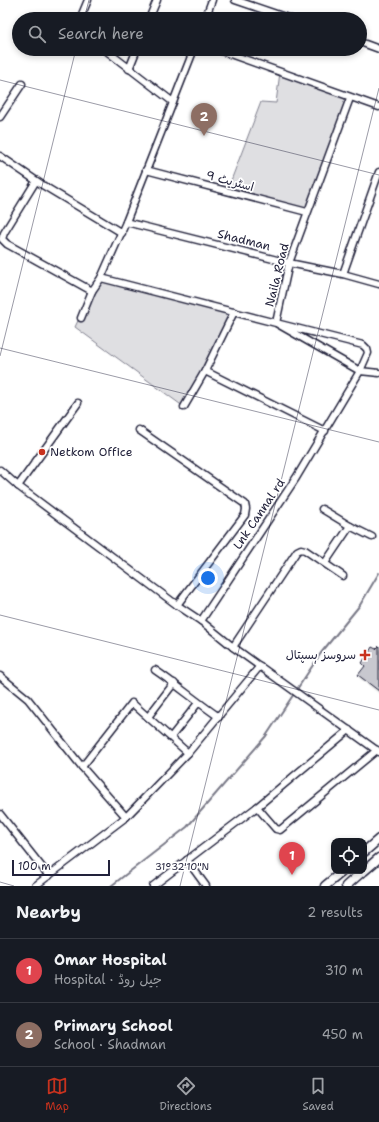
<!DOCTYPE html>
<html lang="en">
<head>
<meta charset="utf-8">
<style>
  :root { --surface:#171b24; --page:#20242c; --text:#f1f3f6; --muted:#9ea1a6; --line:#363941; --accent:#c8321e }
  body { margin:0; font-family:"Shantell Sans","Playpen Sans Arabic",sans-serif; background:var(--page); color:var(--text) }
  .controls { position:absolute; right:12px; bottom:12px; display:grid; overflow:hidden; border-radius:8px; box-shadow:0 2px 6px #0003 }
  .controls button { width:36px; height:36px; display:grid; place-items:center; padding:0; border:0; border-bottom:1px solid var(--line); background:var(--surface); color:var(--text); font:20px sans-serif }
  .scale { position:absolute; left:12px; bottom:10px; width:98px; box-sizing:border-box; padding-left:4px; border:2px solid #22223b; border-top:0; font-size:11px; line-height:14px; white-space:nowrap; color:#22223b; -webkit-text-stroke:3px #fff; paint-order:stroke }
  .you { position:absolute; left:208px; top:578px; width:14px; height:14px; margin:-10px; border:3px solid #fff; border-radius:50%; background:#1a73e8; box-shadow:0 0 0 6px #1a73e833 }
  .badge { display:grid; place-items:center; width:26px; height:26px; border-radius:50%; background:var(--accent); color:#fff; font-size:13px; font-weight:700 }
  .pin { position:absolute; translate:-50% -33px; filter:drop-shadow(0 1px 2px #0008) }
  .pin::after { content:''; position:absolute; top:21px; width:14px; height:12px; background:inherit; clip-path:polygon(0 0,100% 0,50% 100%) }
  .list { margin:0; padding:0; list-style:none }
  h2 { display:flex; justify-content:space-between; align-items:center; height:52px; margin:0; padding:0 16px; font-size:17px }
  h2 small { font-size:13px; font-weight:400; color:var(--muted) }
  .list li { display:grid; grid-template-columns:26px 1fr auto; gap:12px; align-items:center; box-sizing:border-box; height:64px; padding:0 16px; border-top:1px solid var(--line) }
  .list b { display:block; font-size:15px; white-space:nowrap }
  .list p { margin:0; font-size:13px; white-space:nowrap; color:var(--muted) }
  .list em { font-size:13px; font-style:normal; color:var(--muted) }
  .icon { flex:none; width:22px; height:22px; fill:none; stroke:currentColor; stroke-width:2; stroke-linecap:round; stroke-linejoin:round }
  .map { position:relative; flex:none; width:379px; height:886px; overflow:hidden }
  .search { position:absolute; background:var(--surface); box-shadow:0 2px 6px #0003; left:12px; right:12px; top:12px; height:44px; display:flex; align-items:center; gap:10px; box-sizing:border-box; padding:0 14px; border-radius:22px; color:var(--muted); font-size:15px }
  .sheet { height:180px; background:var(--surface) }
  nav { display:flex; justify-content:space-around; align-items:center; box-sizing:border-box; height:56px; border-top:1px solid var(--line); background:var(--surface); font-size:11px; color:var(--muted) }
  nav a { display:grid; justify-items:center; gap:2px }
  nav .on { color:var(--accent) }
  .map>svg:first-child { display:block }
</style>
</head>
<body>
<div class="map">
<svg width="379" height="886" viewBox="0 0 379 886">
  <defs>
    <filter id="shadow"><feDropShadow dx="2" dy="2" stdDeviation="1" flood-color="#0004"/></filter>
  </defs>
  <rect width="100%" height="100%" fill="#fff"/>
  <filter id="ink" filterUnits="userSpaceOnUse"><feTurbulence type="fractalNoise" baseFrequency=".025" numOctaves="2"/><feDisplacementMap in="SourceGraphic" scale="8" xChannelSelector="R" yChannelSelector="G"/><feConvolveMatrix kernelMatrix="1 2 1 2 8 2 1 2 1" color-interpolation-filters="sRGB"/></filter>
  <g filter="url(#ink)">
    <g fill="#dfdfe2" stroke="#80808e">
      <polygon points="280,72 350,98 307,212 227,191 261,102 276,103"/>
      <polygon points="101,278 234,312 184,407 75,327 92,291"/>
    </g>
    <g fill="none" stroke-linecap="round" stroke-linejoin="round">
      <polyline stroke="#7a7a88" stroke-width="2" points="111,886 187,827 266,736 321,653 360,605 379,573"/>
    </g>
    <polygon fill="#c8c8cf" stroke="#22223b" filter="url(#shadow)" points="379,646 379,691 358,675 365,666 362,663 372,647 376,649"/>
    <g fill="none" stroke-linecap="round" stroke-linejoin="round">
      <g stroke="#22223b" stroke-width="9">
        <g id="minor">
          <polyline points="235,0 291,19"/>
          <polyline points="80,19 88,0"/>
          <polyline points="149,19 157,0"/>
          <polyline points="205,19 212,0"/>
          <polyline points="360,42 379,49"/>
          <polyline points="104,49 173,102"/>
          <polyline points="216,49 379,107"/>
          <polyline points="129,69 137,49"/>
          <polyline points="0,117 22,84"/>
          <polyline points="0,156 44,186 122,233"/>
          <polyline points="146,170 307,212"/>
          <polyline points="36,181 4,233 2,239 7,244 92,291"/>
          <polyline points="126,222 289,263 343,274 379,284"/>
          <polyline points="343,274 379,172"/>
          <polyline points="101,278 276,323 360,371 368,353 367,349 363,345 276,323 289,263 350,98"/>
          <polyline points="81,318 92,291 101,278 126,222 194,49"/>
          <polyline points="205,371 325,431"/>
          <polyline points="379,373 360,371 296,478 201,621 233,647 379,752"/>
          <polyline points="184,407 205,371 234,312"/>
          <polyline points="139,430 245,504 246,509 245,515 177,605"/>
          <polyline points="0,470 18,486 177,605 201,621"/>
          <polyline points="18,486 78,403"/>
          <polyline points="322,509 350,526 372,537"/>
          <polyline points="325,563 350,526"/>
          <polyline points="233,647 297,551 301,549 305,550 343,576"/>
          <path d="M 155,670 C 177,685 197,702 219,717"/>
          <polyline points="0,676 28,699 82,767 126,817"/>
          <polyline points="148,717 174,683"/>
          <polyline points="171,737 198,703"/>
          <polyline points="82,767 132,703 188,753"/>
          <polyline points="257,807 276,829 280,830 377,750"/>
          <polyline points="0,814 49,876"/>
          <polyline points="187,860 206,886"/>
          <polyline points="35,886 126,817 188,753 260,666"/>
          <polyline points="153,886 257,807 349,730"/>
        </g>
      </g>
      <g stroke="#22223b" stroke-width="11">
        <g id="major">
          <polyline points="364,852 379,839"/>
          <polyline points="364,871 379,858"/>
          <polyline points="325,886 343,871"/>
          <polyline points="346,886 363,871"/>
        </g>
      </g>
      <use href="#minor" stroke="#fff" stroke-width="6"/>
      <use href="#major" stroke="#fff" stroke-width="8"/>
    </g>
  </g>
  <path fill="none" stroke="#22223b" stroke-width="1" stroke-opacity="0.45" d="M 84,19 L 89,0M 0,80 L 379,175M 0,348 L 379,442M 0,356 L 76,49M 0,615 L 379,710M 0,882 L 14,886M 180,886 L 379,88"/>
  <g fill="#c8321e" stroke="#fff" stroke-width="1.5">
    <circle cx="42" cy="452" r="4"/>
    <path d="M363 649h4v4h4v4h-4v4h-4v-4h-4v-4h4z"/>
  </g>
  <g text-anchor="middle" stroke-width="3.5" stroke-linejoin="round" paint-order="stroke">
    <g font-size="12" fill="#22223b" stroke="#fff">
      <text transform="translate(230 181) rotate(15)" y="4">اسٹریٹ 9</text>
      <text transform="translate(244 240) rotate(14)" y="4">Shadman</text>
      <text transform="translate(277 275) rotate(-76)" y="4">Naila Road</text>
      <text transform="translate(259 514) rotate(-56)" y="4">Lnk Cannal rd</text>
    </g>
    <g font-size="12" fill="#22223b" stroke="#fff" text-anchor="start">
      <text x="50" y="456">Netkom Office</text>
      <text x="356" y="659" text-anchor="end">سروسز ہسپتال</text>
    </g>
  </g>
  <g font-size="10" text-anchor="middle" fill="#22223b" stroke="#fff" stroke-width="3.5" stroke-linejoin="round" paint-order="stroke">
    <text x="182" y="870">31°32'10"N</text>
  </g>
</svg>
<div class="controls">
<button><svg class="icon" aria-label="locate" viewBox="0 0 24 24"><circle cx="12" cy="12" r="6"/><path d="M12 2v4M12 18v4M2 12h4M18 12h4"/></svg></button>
</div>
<div class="scale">100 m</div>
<div class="you"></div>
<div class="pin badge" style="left:292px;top:875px;background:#e0444e">1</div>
<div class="pin badge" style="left:204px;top:136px;background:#8d6e63">2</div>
<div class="search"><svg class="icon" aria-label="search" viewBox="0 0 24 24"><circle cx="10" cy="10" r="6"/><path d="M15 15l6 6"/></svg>Search here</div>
</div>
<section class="sheet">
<h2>Nearby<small>2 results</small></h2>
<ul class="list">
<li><span class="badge" style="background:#e0444e">1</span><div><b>Omar Hospital</b><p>Hospital · جیل روڈ</p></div><em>310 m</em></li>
<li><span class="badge" style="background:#8d6e63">2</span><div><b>Primary School</b><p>School · Shadman</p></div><em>450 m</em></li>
</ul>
</section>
<nav>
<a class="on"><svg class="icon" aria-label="map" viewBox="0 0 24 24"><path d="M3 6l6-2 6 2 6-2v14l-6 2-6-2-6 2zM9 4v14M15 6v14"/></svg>Map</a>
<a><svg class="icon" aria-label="directions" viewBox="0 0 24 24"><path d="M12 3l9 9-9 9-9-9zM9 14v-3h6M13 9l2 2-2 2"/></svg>Directions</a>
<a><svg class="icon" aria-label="saved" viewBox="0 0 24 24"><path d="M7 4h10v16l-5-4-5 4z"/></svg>Saved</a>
</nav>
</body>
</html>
